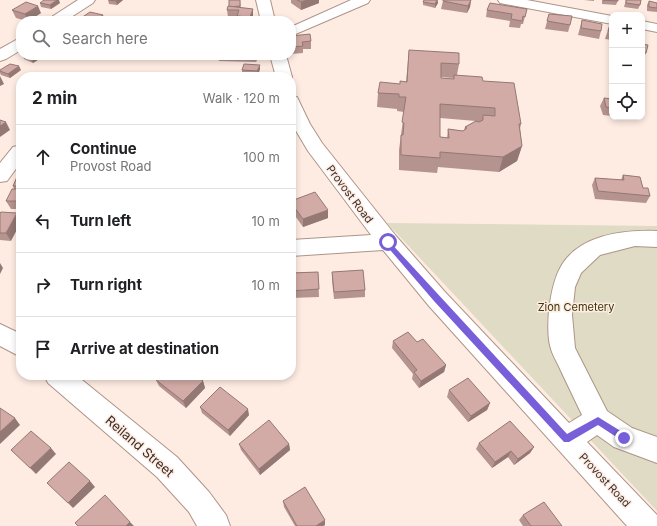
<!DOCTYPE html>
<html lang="en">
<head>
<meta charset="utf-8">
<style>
  :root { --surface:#fff; --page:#f6f6f6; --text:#202124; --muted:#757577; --line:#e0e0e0 }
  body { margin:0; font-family:Inter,sans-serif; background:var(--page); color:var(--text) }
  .controls { position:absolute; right:12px; top:12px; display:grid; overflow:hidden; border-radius:8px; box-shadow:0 2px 6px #0003 }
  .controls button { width:36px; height:36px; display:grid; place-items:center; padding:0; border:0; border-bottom:1px solid var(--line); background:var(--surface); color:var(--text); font:20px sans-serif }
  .stop { position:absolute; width:12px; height:12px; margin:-9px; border:3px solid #785fd9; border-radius:50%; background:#fff }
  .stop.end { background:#785fd9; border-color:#fff; box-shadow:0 1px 4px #0008 }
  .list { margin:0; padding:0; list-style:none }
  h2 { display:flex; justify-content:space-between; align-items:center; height:52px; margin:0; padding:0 16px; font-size:17px }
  h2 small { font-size:13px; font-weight:400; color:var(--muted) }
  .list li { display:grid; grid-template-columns:26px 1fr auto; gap:12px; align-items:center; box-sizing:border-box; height:64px; padding:0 16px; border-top:1px solid var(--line) }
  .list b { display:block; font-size:15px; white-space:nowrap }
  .list p { margin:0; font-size:13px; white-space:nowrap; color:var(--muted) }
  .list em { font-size:13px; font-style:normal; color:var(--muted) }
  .icon { flex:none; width:22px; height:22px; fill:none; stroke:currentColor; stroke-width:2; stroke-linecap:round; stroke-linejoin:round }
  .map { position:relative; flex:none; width:657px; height:526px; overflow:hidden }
  .search { position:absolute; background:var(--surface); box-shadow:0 2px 6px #0003; left:16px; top:16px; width:280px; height:44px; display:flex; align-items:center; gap:10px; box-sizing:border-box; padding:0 14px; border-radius:16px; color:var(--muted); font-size:15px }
  .panel { position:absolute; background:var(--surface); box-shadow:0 2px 6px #0003; left:16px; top:72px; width:280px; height:308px; border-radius:16px }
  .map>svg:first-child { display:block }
</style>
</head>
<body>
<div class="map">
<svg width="657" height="526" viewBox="0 0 657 526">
  <rect width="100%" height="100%" fill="#feece3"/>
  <polygon fill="#dfdbc4" points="387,223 657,226 657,511"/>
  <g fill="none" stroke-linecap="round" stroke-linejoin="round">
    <g stroke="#ae9486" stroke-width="2">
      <g id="minor">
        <polygon points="78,0 95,0 93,3 65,21 48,21 50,18"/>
        <polygon points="256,0 270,0 275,21 261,21"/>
        <polygon points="351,0 370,0 368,3 291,36 291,27"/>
        <polygon points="498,0 527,0 612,16 612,24 505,4 500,3"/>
        <polygon points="642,21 657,24 657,32 642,29"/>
        <polygon points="21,38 21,50 6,59 0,61 0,49 16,40"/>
        <polygon points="270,55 286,55 292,77 291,79 291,77 276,77"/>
        <path d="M 291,96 L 297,97 L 310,124 L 322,143 L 396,236 L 445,292 L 569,423 L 582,415 C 575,400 568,386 561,371 C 558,364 553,356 551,349 C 547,337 548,316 550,303 C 552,290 555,275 563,263 C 583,234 625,230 657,231 L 657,247 L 635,246 L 600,255 L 581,273 L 575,287 L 572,315 L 575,348 L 607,411 L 632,428 L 657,437 L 657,463 L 614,447 L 597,435 L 587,442 L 657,515 L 657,526 L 627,526 L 429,306 L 383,250 L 291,256 L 291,240 L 371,235 L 308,151 L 292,124 Z"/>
        <polygon points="21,145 21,162 7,181 0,182 0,163 13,147"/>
        <polygon points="0,324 21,334 21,357 0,346"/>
        <polygon points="44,375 76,375 177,457 209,492 226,515 230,526 197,526 189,512 157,477 48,383"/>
      </g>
    </g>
    <use href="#minor" fill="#fff" fill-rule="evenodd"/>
  </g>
  <g fill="#b5938f" fill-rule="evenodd">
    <polygon points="108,0 123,0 117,5 109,4"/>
    <polygon points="240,0 241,8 253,9 253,17 252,21 237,21 237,17 228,17 227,10 229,7"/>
    <polygon points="291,0 319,0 319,3 301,10 291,3"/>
    <polygon points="438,0 438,3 435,8 423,5 423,2"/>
    <polygon points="471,0 470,7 467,13 441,9 443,1"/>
    <polygon points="584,0 594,0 594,1"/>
    <polygon points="602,0 618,0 616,5 602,4"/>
    <polygon points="626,0 641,0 640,5 638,9 624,7"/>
    <polygon points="649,1 657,3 657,12 647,11 647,5"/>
    <polygon points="40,3 60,3 51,9 41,7"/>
    <polygon points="527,9 523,24 521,24 520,28 509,27 510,21 486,17 487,10"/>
    <polygon points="12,10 41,13 29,21 27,21 16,18"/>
    <polygon points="549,14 570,25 568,32 545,29"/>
    <polygon points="81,18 105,19 102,21 82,21"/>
    <polygon points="582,20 601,31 599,39 578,35"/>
    <polygon points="610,24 612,24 612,40 605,39"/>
    <polygon points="291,36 311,41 311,49 303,49 303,53 291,54"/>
    <polygon points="642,44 646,53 644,57 642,56"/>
    <path d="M 409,50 L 459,64 L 457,75 L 483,81 L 521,124 L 520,129 L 522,146 L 517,161 L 499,172 L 438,167 L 437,173 L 399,170 L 399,150 L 404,112 L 397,111 L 397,109 L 377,107 L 378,93 L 400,84 L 406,82 ZM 441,77 L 453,78 L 453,79 L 441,78 ZM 440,118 L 476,121 L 465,127 L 464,130 L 463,131 L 448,129 L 447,138 L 440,137 Z"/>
    <polygon points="218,55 258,55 256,62 219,61"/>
    <polygon points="23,56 44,56 33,63 24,59"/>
    <polygon points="260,69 258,75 242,74 242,70"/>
    <polygon points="0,70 21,70 10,78 1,75 0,73"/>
    <polygon points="612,91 612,116 603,115 600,106 604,98 611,98 610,95"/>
    <polygon points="21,168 21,209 11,209 6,201 14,189 13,186"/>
    <polygon points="623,175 643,188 650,196 646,203 595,199 592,185 595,178 621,180"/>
    <polygon points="291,201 328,218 303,227 291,210"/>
    <polygon points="0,213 11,241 0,240"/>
    <polygon points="318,272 319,297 291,298 291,273"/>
    <polygon points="332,272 365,290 365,297 334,299 332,280"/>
    <polygon points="393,341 417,342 446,365 444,372 419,388 412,379 413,374 392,348"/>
    <polygon points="156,380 203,381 205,388 186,408 159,386"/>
    <polygon points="449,390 490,403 487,410 468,422 447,397"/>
    <polygon points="200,407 249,415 230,436 202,413"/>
    <polygon points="479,443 534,447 530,453 514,465 508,457 492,468 476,449"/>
    <polygon points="239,444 289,444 290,450 260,475 241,450"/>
    <polygon points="283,501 325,525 323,526 295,526 284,507"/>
    <polygon points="523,515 562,526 523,526 519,520"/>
  </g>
  <g fill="#937874">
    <polygon points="57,0 59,0 60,3 51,9 50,5"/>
    <polygon points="117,0 123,0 117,5 116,1"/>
    <polygon points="307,0 319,0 319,3 301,10 301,2"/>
    <polygon points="437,0 438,3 435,8 435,4"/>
    <polygon points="471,0 470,7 467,13 468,6"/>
    <polygon points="38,6 41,13 28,21 25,14"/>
    <polygon points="253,9 253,17 252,21 251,21 250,17"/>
    <polygon points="103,15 105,19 102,21 95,21"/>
    <polygon points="37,55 44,55 44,56 33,63 32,59"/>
    <polygon points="256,55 258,55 256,62"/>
    <polygon points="260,65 260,69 258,75 257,71"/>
    <polygon points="19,66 21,70 10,78 8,74"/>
    <polygon points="0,76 4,84 0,86"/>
    <polygon points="6,122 10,130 0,137 0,126"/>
    <polygon points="522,146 517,161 499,172 503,157"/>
    <polygon points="328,210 328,218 303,227 303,219"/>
    <polygon points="17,213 21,220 21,222 11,241 6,233"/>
    <polygon points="0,263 3,268 0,274"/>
    <polygon points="446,365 444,372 419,388 421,381"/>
    <polygon points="203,381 205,388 186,408 183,401"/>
    <polygon points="490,403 487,410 468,422 471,416"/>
    <polygon points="248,409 249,415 230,436 228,430"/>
    <polygon points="15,418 20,425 0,444 0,432"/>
    <polygon points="289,444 290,450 260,475 259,469"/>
    <polygon points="534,447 530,453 514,465 518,459"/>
    <polygon points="51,448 56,454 36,474 30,468"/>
    <polygon points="511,451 508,457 492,468 495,462"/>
    <polygon points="90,481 95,487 73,508 68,503"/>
    <polygon points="325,520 325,525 323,526 316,526"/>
    <polygon points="130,522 134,526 126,526"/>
  </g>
  <g fill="#d2aba6" stroke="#937874" fill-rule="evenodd">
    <polygon points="44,0 57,0 50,5 40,3"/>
    <polygon points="109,0 117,0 116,1"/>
    <polygon points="229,0 240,0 240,6 229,7"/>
    <polygon points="297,0 307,0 301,2"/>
    <polygon points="424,0 437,0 435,4 423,2"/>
    <polygon points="443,0 471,0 468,6 443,1"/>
    <polygon points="603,0 618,0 618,1"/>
    <polygon points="626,0 641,0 640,5 626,3"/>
    <polygon points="649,1 657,3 657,8 649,7"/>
    <polygon points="26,2 38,6 25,14 12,10"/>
    <polygon points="490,3 527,9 525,17 523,16 522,21 511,19 512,14 487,10"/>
    <polygon points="228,6 253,9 250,17 237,16 239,10 227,10"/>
    <polygon points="90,12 103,15 95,21 92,21 81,18"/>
    <polygon points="549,14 572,16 570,25 547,21"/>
    <polygon points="582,20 602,24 601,31 581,28"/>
    <polygon points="610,24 612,24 612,32 608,31"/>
    <polygon points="310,34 311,41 302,42 303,46 291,47 291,36"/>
    <polygon points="642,44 648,45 646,53 642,52"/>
    <path d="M 409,50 L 459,53 L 459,64 L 441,63 L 441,78 L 454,79 L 454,75 L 482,77 L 483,81 L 514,83 L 521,124 L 519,124 L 522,146 L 503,157 L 440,152 L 440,158 L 401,155 L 401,135 L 403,135 L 404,123 L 402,122 L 406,97 L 399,97 L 399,94 L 378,93 L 380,82 L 400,84 L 400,81 L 407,82 ZM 440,104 L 495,108 L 495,116 L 483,115 L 483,120 L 479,122 L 476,121 L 465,127 L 467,128 L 463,131 L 448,129 L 449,138 L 440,137 Z"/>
    <polygon points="24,55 37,55 32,59 23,56"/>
    <polygon points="10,64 19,66 8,74 0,71 0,70"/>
    <polygon points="244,64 260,65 257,71 242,70"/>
    <rect x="254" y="75" width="12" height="2"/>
    <polygon points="604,98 612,99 612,108 606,107"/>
    <polygon points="0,120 6,122 0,126"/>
    <polygon points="21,168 21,201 6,201 12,189 16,189 18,186 13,186"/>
    <polygon points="623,175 640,177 643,188 648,188 650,196 598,191 595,178 624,180"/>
    <polygon points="315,192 328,210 303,219 291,203 291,201"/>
    <polygon points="1,212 17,213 6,233 0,233 0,213"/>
    <polygon points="363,270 365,290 334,292 332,272"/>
    <polygon points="318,272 319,289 291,291 291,273"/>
    <polygon points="408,332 417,342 423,339 446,365 421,381 414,372 417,370 393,341"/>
    <polygon points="160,375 195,375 203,381 183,401 156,380"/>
    <polygon points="468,378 490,403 471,416 449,390"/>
    <polygon points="220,387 248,409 228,430 200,407"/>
    <polygon points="0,408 15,418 0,432"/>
    <polygon points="269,420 289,444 259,469 239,444"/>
    <polygon points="510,421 534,447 518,459 511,451 495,462 479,443"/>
    <polygon points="31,431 51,448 30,468 11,450"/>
    <polygon points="69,462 90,481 68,503 47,483"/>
    <polygon points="305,487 325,520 316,526 297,526 283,501"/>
    <polygon points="105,495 130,522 126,526 78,526 75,523"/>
    <polygon points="544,502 562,526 531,526 523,515"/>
  </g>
  <polygon fill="#785fd9" points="388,240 567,434 598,417 627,435 627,440 621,440 598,425 569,442 564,442 434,301 385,244 385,241"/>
  <g text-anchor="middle" stroke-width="3" stroke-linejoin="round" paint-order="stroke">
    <g font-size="11" fill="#372c26" stroke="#feece3">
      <text transform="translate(350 194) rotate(53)" y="4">Provost Road</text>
      <text transform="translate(605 480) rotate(47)" y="4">Provost Road</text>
    </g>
    <g font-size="11" fill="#3d3609" stroke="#feece3">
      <text x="576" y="311">Zion Cemetery</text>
    </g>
    <g font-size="13" fill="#372c26" stroke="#feece3">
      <text transform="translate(140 446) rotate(41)" y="5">Reiland Street</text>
    </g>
  </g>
</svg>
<div class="controls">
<button>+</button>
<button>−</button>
<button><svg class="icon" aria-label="locate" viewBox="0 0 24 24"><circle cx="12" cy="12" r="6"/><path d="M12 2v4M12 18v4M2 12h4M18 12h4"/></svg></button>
</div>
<div class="stop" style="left:388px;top:242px"></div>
<div class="stop end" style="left:624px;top:438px"></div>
<div class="search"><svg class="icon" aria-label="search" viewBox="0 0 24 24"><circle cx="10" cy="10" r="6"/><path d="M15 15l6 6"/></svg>Search here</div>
<section class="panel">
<h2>2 min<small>Walk · 120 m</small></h2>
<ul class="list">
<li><svg class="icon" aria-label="ahead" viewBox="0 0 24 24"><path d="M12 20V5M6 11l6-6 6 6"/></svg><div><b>Continue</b><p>Provost Road</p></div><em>100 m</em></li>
<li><svg class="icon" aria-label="left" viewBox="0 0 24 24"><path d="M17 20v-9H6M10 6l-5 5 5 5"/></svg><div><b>Turn left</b></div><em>10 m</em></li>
<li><svg class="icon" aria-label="right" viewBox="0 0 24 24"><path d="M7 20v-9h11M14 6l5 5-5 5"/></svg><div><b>Turn right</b></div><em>10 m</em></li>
<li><svg class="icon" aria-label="arrive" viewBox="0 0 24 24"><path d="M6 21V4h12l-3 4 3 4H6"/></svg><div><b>Arrive at destination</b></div></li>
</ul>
</section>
</div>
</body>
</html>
